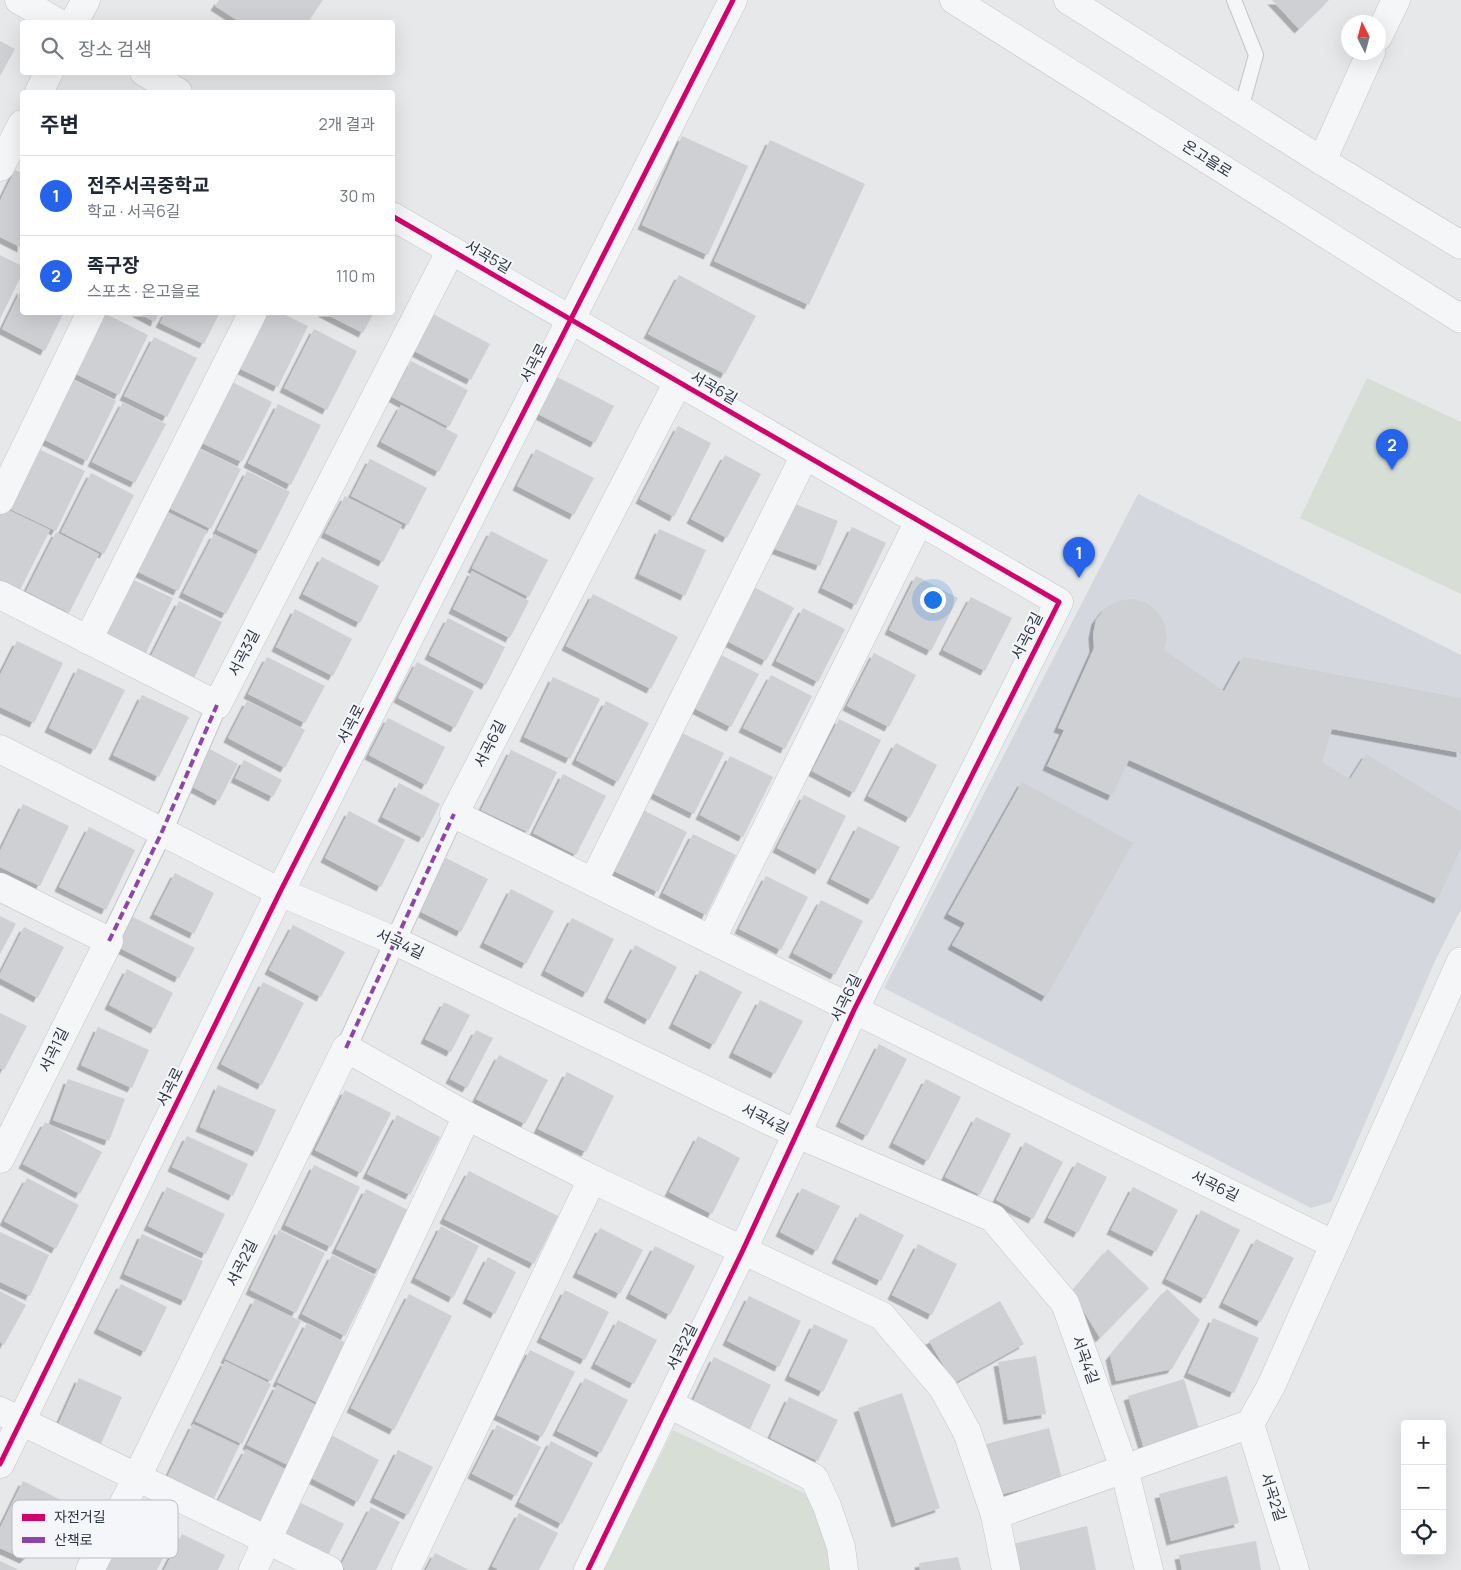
<!DOCTYPE html>
<html lang="ko">
<head>
<meta charset="utf-8">
<style>
  :root { --surface:#fff; --page:#f6f6f7; --text:#1f2937; --muted:#747a83; --line:#e0e1e3; --accent:#2563eb }
  body { margin:0; font-family:Manrope,"Noto Sans KR",sans-serif; background:var(--page); color:var(--text) }
  .controls { position:absolute; right:15px; bottom:15px; display:grid; overflow:hidden; border-radius:5px; box-shadow:0 5px 20px #0002 }
  .controls button { width:45px; height:45px; display:grid; place-items:center; padding:0; border:0; border-bottom:1px solid var(--line); background:var(--surface); color:var(--text); font:25px sans-serif }
  .compass { position:absolute; left:1341px; top:15px; width:45px; height:45px; border-radius:50%; background:var(--surface); box-shadow:0 5px 20px #0002; rotate:354deg }
  .you { position:absolute; left:932px; top:599px; width:18px; height:18px; margin:-12px; border:4px solid #fff; border-radius:50%; background:#1a73e8; box-shadow:0 0 0 8px #1a73e833 }
  .badge { display:grid; place-items:center; width:32px; height:32px; border-radius:50%; background:var(--accent); color:#fff; font-size:16px; font-weight:700 }
  .pin { position:absolute; translate:-50% -41px; filter:drop-shadow(0 1px 2px #0008) }
  .pin::after { content:''; position:absolute; top:26px; width:18px; height:15px; background:inherit; clip-path:polygon(0 0,100% 0,50% 100%) }
  .list { margin:0; padding:0; list-style:none }
  h2 { display:flex; justify-content:space-between; align-items:center; height:65px; margin:0; padding:0 20px; font-size:21px }
  h2 small { font-size:16px; font-weight:400; color:var(--muted) }
  .list li { display:grid; grid-template-columns:32px 1fr auto; gap:15px; align-items:center; box-sizing:border-box; height:80px; padding:0 20px; border-top:1px solid var(--line) }
  .list b { display:block; font-size:19px; white-space:nowrap }
  .list p { margin:0; font-size:16px; white-space:nowrap; color:var(--muted) }
  .list em { font-size:16px; font-style:normal; color:var(--muted) }
  .icon { flex:none; width:28px; height:28px; fill:none; stroke:currentColor; stroke-width:2; stroke-linecap:round; stroke-linejoin:round }
  .map { position:relative; flex:none; width:1461px; height:1570px; overflow:hidden }
  .search { position:absolute; background:var(--surface); box-shadow:0 5px 20px #0002; left:20px; top:20px; width:375px; height:55px; display:flex; align-items:center; gap:12px; box-sizing:border-box; padding:0 18px; border-radius:5px; color:var(--muted); font-size:19px }
  .panel { position:absolute; background:var(--surface); box-shadow:0 5px 20px #0002; left:20px; top:90px; width:375px; height:225px; border-radius:5px }
  .map>svg:first-child { display:block }
</style>
</head>
<body>
<div class="map">
<svg width="1461" height="1570" viewBox="0 0 1461 1570">
  <defs>
    <filter id="shadow"><feDropShadow dx="-4.5" dy="4.5" stdDeviation="0" flood-color="#0004"/></filter>
  </defs>
  <rect width="100%" height="100%" fill="#e6e8ea"/>
  <polygon fill="#d4d7dd" points="1138,494 1461,655 1461,909 1435,961 1331,1202 1311,1208 884,988"/>
  <g fill="#d6ded6">
    <polygon points="1367,378 1461,422 1461,594 1300,518"/>
    <polygon points="673,1430 806,1494 824,1524 838,1570 604,1570"/>
  </g>
  <g fill="#ced0d3" filter="url(#shadow)">
    <polygon points="219,0 323,0 308,22 240,22 215,6"/>
    <polygon points="1272,0 1329,0 1299,29"/>
    <polygon points="0,41 15,49 0,76"/>
    <polygon points="682,136 748,166 708,255 642,225"/>
    <polygon points="770,140 865,184 809,305 714,261"/>
    <polygon points="15,170 22,173 22,248 0,237 0,201"/>
    <polygon points="0,255 22,266 22,274 0,319"/>
    <polygon points="679,275 756,316 725,374 648,334"/>
    <polygon points="22,288 22,312 64,312 45,351 2,329"/>
    <polygon points="102,312 148,335 119,395 72,372"/>
    <polygon points="136,312 159,312 155,322"/>
    <polygon points="166,312 220,312 204,344 160,323"/>
    <polygon points="258,312 279,312 308,326 278,387 232,365"/>
    <polygon points="322,312 374,312 363,333"/>
    <polygon points="433,314 490,344 471,380 414,351"/>
    <polygon points="314,329 357,351 327,410 284,388"/>
    <polygon points="154,337 197,358 167,417 124,396"/>
    <polygon points="411,361 468,390 449,427 392,397"/>
    <polygon points="557,377 614,406 595,443 538,414"/>
    <polygon points="70,378 116,401 87,461 41,438"/>
    <polygon points="226,379 272,402 242,462 196,440"/>
    <polygon points="123,402 166,424 135,483 92,462"/>
    <polygon points="278,404 321,425 291,485 248,463"/>
    <polygon points="401,405 458,435 439,472 381,442"/>
    <polygon points="678,426 711,443 674,517 640,499"/>
    <polygon points="195,446 241,469 211,529 165,506"/>
    <polygon points="39,449 85,471 56,531 10,509"/>
    <polygon points="536,449 594,478 574,515 517,486"/>
    <polygon points="725,455 761,474 727,538 691,519"/>
    <polygon points="370,459 427,488 408,525 351,496"/>
    <polygon points="247,471 290,492 260,551 217,530"/>
    <polygon points="91,473 134,495 104,554 61,532"/>
    <polygon points="345,496 402,525 383,562 325,533"/>
    <polygon points="790,502 838,521 820,566 772,548"/>
    <polygon points="4,508 50,530 20,590 0,580 0,516"/>
    <polygon points="161,509 207,531 178,591 132,569"/>
    <polygon points="852,527 886,543 856,605 822,588"/>
    <polygon points="659,529 706,550 685,596 639,574"/>
    <polygon points="491,531 548,560 529,597 472,568"/>
    <polygon points="56,532 99,554 69,613 26,591"/>
    <polygon points="214,534 257,555 226,614 183,593"/>
    <polygon points="322,557 379,586 360,623 303,594"/>
    <polygon points="472,571 529,601 510,638 453,609"/>
    <polygon points="916,576 958,598 931,651 889,630"/>
    <polygon points="127,577 173,598 143,659 98,637"/>
    <polygon points="752,586 794,608 766,661 725,640"/>
    <polygon points="593,594 678,637 651,689 566,646"/>
    <polygon points="971,597 1012,618 985,671 943,650"/>
    <polygon points="1132,599 1147,603 1158,612 1165,625 1167,640 1164,650 1224,691 1243,657 1461,698 1461,753 1332,729 1322,762 1350,779 1366,754 1461,812 1461,848 1438,899 1129,760 1112,796 1047,766 1064,730 1058,728 1094,648 1093,634 1096,620 1105,608 1118,601"/>
    <polygon points="179,601 222,622 192,682 149,660"/>
    <polygon points="803,608 845,629 818,682 776,661"/>
    <polygon points="295,609 352,639 333,676 276,647"/>
    <polygon points="448,618 505,647 486,685 429,655"/>
    <polygon points="17,641 63,663 34,723 0,707 0,675"/>
    <polygon points="717,653 759,674 731,727 690,706"/>
    <polygon points="874,653 916,675 889,727 847,706"/>
    <polygon points="267,657 325,686 305,723 248,694"/>
    <polygon points="417,662 474,691 455,728 398,698"/>
    <polygon points="78,668 125,690 95,750 49,728"/>
    <polygon points="771,675 812,696 785,749 743,728"/>
    <polygon points="553,677 600,699 570,759 524,737"/>
    <polygon points="142,695 189,717 159,777 113,755"/>
    <polygon points="247,701 305,730 285,768 228,738"/>
    <polygon points="606,701 649,723 618,782 576,760"/>
    <polygon points="388,718 445,747 426,785 369,755"/>
    <polygon points="839,719 881,740 854,793 812,771"/>
    <polygon points="678,731 724,753 694,814 648,791"/>
    <polygon points="896,743 937,765 910,818 868,796"/>
    <polygon points="206,747 238,764 219,801 187,784"/>
    <polygon points="511,750 557,772 528,832 481,810"/>
    <polygon points="730,756 773,777 743,837 700,815"/>
    <polygon points="244,760 282,780 273,797 235,778"/>
    <polygon points="563,774 606,796 576,855 533,833"/>
    <polygon points="1022,782 1133,843 1046,997 952,945 965,923 948,914"/>
    <polygon points="399,783 440,804 423,838 382,817"/>
    <polygon points="804,795 846,816 819,870 777,848"/>
    <polygon points="23,804 69,826 40,886 0,867 0,851"/>
    <polygon points="641,809 687,832 658,892 612,870"/>
    <polygon points="349,811 405,840 381,887 325,858"/>
    <polygon points="858,826 900,847 872,900 831,879"/>
    <polygon points="89,827 135,850 106,910 59,887"/>
    <polygon points="693,834 736,855 706,915 663,893"/>
    <polygon points="446,858 488,879 461,932 419,911"/>
    <polygon points="175,873 214,893 194,934 154,914"/>
    <polygon points="766,876 808,897 781,950 739,929"/>
    <polygon points="511,889 554,911 526,964 484,943"/>
    <polygon points="821,900 863,921 835,975 793,953"/>
    <polygon points="0,916 16,924 0,954"/>
    <polygon points="131,916 195,948 179,978 116,946"/>
    <polygon points="572,918 614,939 587,993 545,971"/>
    <polygon points="293,925 345,952 321,997 269,970"/>
    <polygon points="24,927 64,947 38,998 0,978 0,974"/>
    <polygon points="635,945 677,967 649,1020 608,998"/>
    <polygon points="127,969 173,993 155,1029 109,1005"/>
    <polygon points="700,970 742,992 714,1045 673,1024"/>
    <polygon points="263,982 304,1003 262,1085 221,1064"/>
    <polygon points="760,1000 803,1021 775,1074 733,1053"/>
    <polygon points="444,1002 470,1015 451,1052 425,1039"/>
    <polygon points="0,1013 27,1026 4,1070 0,1068"/>
    <polygon points="98,1027 149,1050 132,1088 81,1065"/>
    <polygon points="476,1030 493,1038 467,1088 450,1079"/>
    <polygon points="879,1044 907,1059 867,1136 840,1122"/>
    <polygon points="499,1055 548,1080 525,1124 476,1099"/>
    <polygon points="567,1072 614,1096 586,1152 538,1129"/>
    <polygon points="68,1079 125,1099 109,1141 53,1120"/>
    <polygon points="926,1079 961,1097 928,1161 893,1143"/>
    <polygon points="218,1085 276,1110 257,1152 200,1127"/>
    <polygon points="345,1090 391,1113 361,1173 315,1150"/>
    <polygon points="397,1115 440,1137 410,1195 367,1174"/>
    <polygon points="976,1117 1011,1134 980,1195 945,1177"/>
    <polygon points="45,1122 102,1152 80,1194 23,1164"/>
    <polygon points="187,1136 248,1164 233,1196 172,1167"/>
    <polygon points="698,1136 740,1158 712,1214 669,1192"/>
    <polygon points="1025,1142 1063,1162 1033,1219 996,1200"/>
    <polygon points="1077,1162 1107,1177 1078,1233 1048,1218"/>
    <polygon points="314,1165 360,1187 331,1247 285,1225"/>
    <polygon points="469,1171 558,1216 534,1264 444,1219"/>
    <polygon points="27,1178 79,1205 56,1249 4,1221"/>
    <polygon points="167,1187 225,1214 206,1254 148,1226"/>
    <polygon points="1133,1187 1178,1210 1156,1252 1111,1230"/>
    <polygon points="802,1188 840,1206 817,1251 780,1232"/>
    <polygon points="366,1189 410,1211 379,1270 336,1249"/>
    <polygon points="1201,1210 1240,1230 1205,1299 1166,1279"/>
    <polygon points="860,1213 904,1235 881,1281 836,1259"/>
    <polygon points="441,1226 479,1246 453,1298 415,1278"/>
    <polygon points="600,1228 643,1250 620,1294 577,1273"/>
    <polygon points="279,1230 325,1253 296,1313 250,1290"/>
    <polygon points="0,1232 49,1255 30,1296 0,1282"/>
    <polygon points="142,1234 203,1261 185,1301 124,1274"/>
    <polygon points="1256,1239 1294,1258 1261,1322 1223,1303"/>
    <polygon points="918,1244 957,1264 932,1315 892,1295"/>
    <polygon points="655,1246 695,1266 670,1315 630,1294"/>
    <polygon points="1108,1249 1149,1288 1100,1338 1072,1292"/>
    <polygon points="332,1255 375,1276 345,1336 302,1314"/>
    <polygon points="488,1257 516,1272 495,1314 467,1299"/>
    <polygon points="121,1284 167,1307 145,1352 98,1329"/>
    <polygon points="1167,1289 1200,1320 1172,1369 1116,1381 1110,1356"/>
    <polygon points="565,1290 609,1312 585,1360 541,1338"/>
    <polygon points="0,1291 26,1305 4,1345 0,1342"/>
    <polygon points="409,1294 452,1316 394,1430 351,1408"/>
    <polygon points="749,1296 801,1321 779,1367 727,1341"/>
    <polygon points="255,1299 301,1321 271,1381 225,1359"/>
    <polygon points="1000,1301 1024,1344 954,1383 929,1341"/>
    <polygon points="1213,1318 1259,1338 1234,1393 1188,1373"/>
    <polygon points="618,1320 657,1340 634,1384 595,1364"/>
    <polygon points="307,1323 350,1345 320,1404 277,1382"/>
    <polygon points="814,1324 848,1340 823,1392 789,1376"/>
    <polygon points="530,1350 575,1372 542,1437 497,1415"/>
    <polygon points="1036,1356 1046,1414 1008,1420 998,1362"/>
    <polygon points="714,1357 771,1385 749,1431 692,1403"/>
    <polygon points="225,1361 271,1384 242,1444 195,1421"/>
    <polygon points="79,1378 122,1397 99,1448 56,1429"/>
    <polygon points="585,1378 628,1400 601,1453 557,1431"/>
    <polygon points="1184,1379 1201,1435 1145,1452 1128,1396"/>
    <polygon points="277,1385 320,1407 290,1466 247,1445"/>
    <polygon points="902,1393 940,1508 896,1523 858,1408"/>
    <polygon points="789,1397 838,1420 818,1461 770,1438"/>
    <polygon points="193,1424 239,1446 210,1507 164,1484"/>
    <polygon points="497,1425 541,1447 516,1496 472,1474"/>
    <polygon points="1049,1428 1062,1479 999,1495 986,1444"/>
    <polygon points="331,1435 379,1460 358,1502 309,1477"/>
    <polygon points="551,1441 593,1463 562,1524 519,1502"/>
    <polygon points="246,1449 289,1471 258,1529 215,1507"/>
    <polygon points="398,1450 433,1467 408,1515 374,1498"/>
    <polygon points="1227,1476 1239,1523 1171,1541 1159,1494"/>
    <polygon points="23,1481 85,1512 80,1528 50,1535 24,1559 0,1548 0,1528"/>
    <polygon points="301,1503 344,1524 326,1559 283,1537"/>
    <polygon points="371,1507 400,1522 376,1570 346,1570 340,1567"/>
    <polygon points="130,1509 176,1532 157,1570 102,1570"/>
    <polygon points="519,1513 558,1533 539,1570 499,1570 492,1566"/>
    <polygon points="1087,1526 1096,1570 1019,1570 1013,1544"/>
    <polygon points="182,1534 225,1555 218,1570 164,1570"/>
    <polygon points="1256,1541 1261,1570 1182,1570 1179,1555"/>
    <polygon points="435,1553 469,1570 426,1570"/>
    <polygon points="958,1557 961,1570 920,1570 919,1563"/>
    <polygon points="0,1561 19,1570 0,1570"/>
  </g>
  <g fill="none" stroke-linecap="round" stroke-linejoin="round">
    <g stroke="#c4c6c8" stroke-width="16">
      <polyline id="service" points="1234,0 1256,55 1241,109"/>
    </g>
    <g stroke="#c4c6c8" stroke-width="22">
      <g id="pedestrian">
        <polyline points="109,941 161,834 217,705"/>
        <polyline points="346,1048 454,814"/>
      </g>
    </g>
    <g stroke="#c4c6c8" stroke-width="29">
      <g id="minor">
        <polyline points="19,0 57,22"/>
        <polyline points="74,22 86,0"/>
        <polyline points="1378,37 1396,0"/>
        <polyline points="144,72 178,92"/>
        <polyline points="39,92 49,72"/>
        <polyline points="1322,161 1371,52"/>
        <polyline points="0,167 22,124"/>
        <polyline points="392,216 1059,602 854,1010 742,1252 588,1570"/>
        <polyline points="678,382 454,814 1333,1244"/>
        <polyline points="0,500 91,312"/>
        <polyline points="0,595 217,705 451,250"/>
        <polyline points="88,640 253,312"/>
        <polyline points="0,749 280,892 395,941 795,1133 993,1218 1065,1303 1124,1468 1149,1570"/>
        <polyline points="593,882 805,455"/>
        <polyline points="0,887 109,941 0,1159"/>
        <polyline points="711,940 919,521"/>
        <polyline points="669,1404 814,1478 827,1506 841,1547 844,1570"/>
        <polyline points="0,1411 329,1570"/>
        <polyline points="1250,1424 1295,1570"/>
        <polyline points="995,1515 1250,1424 1271,1386 1461,961"/>
        <polyline points="90,1570 137,1477 346,1048 467,1116 592,1179 882,1316 943,1388 967,1432 995,1515 1006,1570"/>
        <polyline points="253,1570 467,1116"/>
        <polyline points="406,1570 592,1179"/>
      </g>
    </g>
    <g stroke="#c4c6c8" stroke-width="29">
      <g id="tertiary">
        <polyline points="954,0 1461,319"/>
        <polyline points="1068,0 1322,161 1461,245"/>
        <polyline points="0,1464 280,892 733,0"/>
      </g>
    </g>
    <use href="#service" stroke="#f5f6f7" stroke-width="14"/>
    <use href="#pedestrian" stroke="#f5f6f7" stroke-width="20"/>
    <use href="#minor" stroke="#f5f6f7" stroke-width="28"/>
    <use href="#tertiary" stroke="#f5f6f7" stroke-width="28"/>
    <g stroke="#8e44ad" stroke-width="4" stroke-dasharray="8 4" stroke-linecap="butt">
      <polyline points="109,941 161,834 217,705"/>
      <polyline points="346,1048 454,814"/>
    </g>
    <g stroke="#f4f6f9" stroke-width="8">
      <g id="cycleway">
        <polyline points="392,216 1059,602 854,1010 742,1252 588,1570"/>
        <polyline points="0,1464 280,892 733,0"/>
      </g>
    </g>
    <use href="#cycleway" stroke="#d6006c" stroke-width="5"/>
  </g>
  <g text-anchor="middle" stroke-width="4" stroke-linejoin="round" paint-order="stroke">
    <g font-size="15" fill="#2b3445" stroke="#f4f6f9">
      <text transform="translate(1207 159) rotate(32)" y="5">온고을로</text>
      <text transform="translate(488 257) rotate(30)" y="5">서곡5길</text>
      <text transform="translate(534 363) rotate(-63)" y="5">서곡로</text>
      <text transform="translate(714 388) rotate(30)" y="5">서곡6길</text>
      <text transform="translate(1027 636) rotate(-63)" y="5">서곡6길</text>
      <text transform="translate(244 653) rotate(-63)" y="5">서곡3길</text>
      <text transform="translate(351 724) rotate(-63)" y="5">서곡로</text>
      <text transform="translate(490 744) rotate(-63)" y="5">서곡6길</text>
      <text transform="translate(400 944) rotate(25)" y="5">서곡4길</text>
      <text transform="translate(846 998) rotate(-64)" y="5">서곡6길</text>
      <text transform="translate(54 1050) rotate(-64)" y="5">서곡1길</text>
      <text transform="translate(170 1087) rotate(-64)" y="5">서곡로</text>
      <text transform="translate(765 1119) rotate(26)" y="5">서곡4길</text>
      <text transform="translate(1215 1186) rotate(26)" y="5">서곡6길</text>
      <text transform="translate(242 1263) rotate(-64)" y="5">서곡2길</text>
      <text transform="translate(682 1347) rotate(-64)" y="5">서곡2길</text>
      <text transform="translate(1085 1360) rotate(70)" y="5">서곡4길</text>
      <text transform="translate(1273 1497) rotate(72)" y="5">서곡2길</text>
    </g>
  </g>
  <rect x="12" y="1500" width="166" height="58" rx="8" fill="#f4f6f9" stroke="#b8bcc3" stroke-width="1"/>
  <rect x="22" y="1514" width="23" height="7" fill="#d6006c"/>
  <rect x="22" y="1537" width="23" height="6" fill="#8e44ad"/>
  <g font-size="14" fill="#2b3445">
    <text x="54" y="1522">자전거길</text>
    <text x="54" y="1545">산책로</text>
  </g>
</svg>
<div class="controls">
<button>+</button>
<button>−</button>
<button><svg class="icon" aria-label="locate" viewBox="0 0 24 24"><circle cx="12" cy="12" r="6"/><path d="M12 2v4M12 18v4M2 12h4M18 12h4"/></svg></button>
</div>
<svg class="compass" viewBox="-18 -18 36 36"><path d="M0-13l5 13h-10z" fill="#e53935"/><path d="M0 13l5-13h-10z" fill="#747a83"/></svg>
<div class="you"></div>
<div class="pin badge" style="left:1079px;top:578px">1</div>
<div class="pin badge" style="left:1392px;top:470px">2</div>
<div class="search"><svg class="icon" aria-label="search" viewBox="0 0 24 24"><circle cx="10" cy="10" r="6"/><path d="M15 15l6 6"/></svg>장소 검색</div>
<section class="panel">
<h2>주변<small>2개 결과</small></h2>
<ul class="list">
<li><span class="badge">1</span><div><b>전주서곡중학교</b><p>학교 · 서곡6길</p></div><em>30 m</em></li>
<li><span class="badge">2</span><div><b>족구장</b><p>스포츠 · 온고을로</p></div><em>110 m</em></li>
</ul>
</section>
</div>
</body>
</html>
